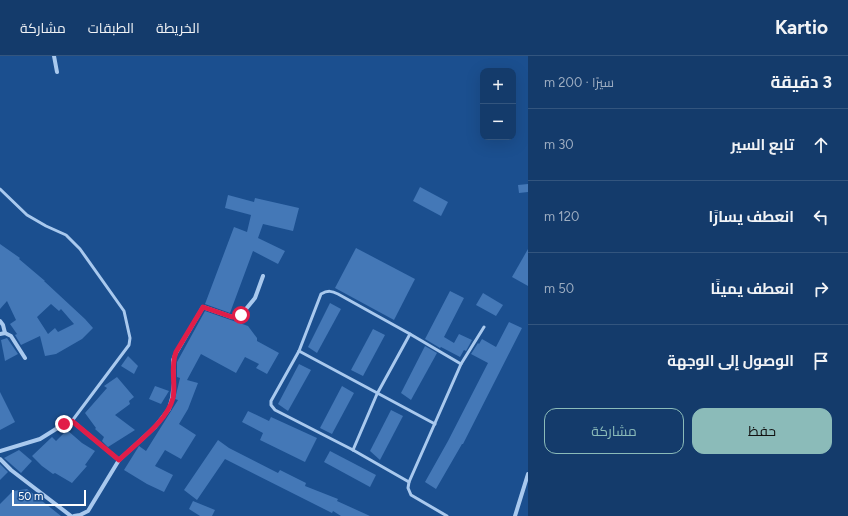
<!DOCTYPE html>
<html lang="ar">
<head>
<meta charset="utf-8">
<style>
  :root { --surface:#143b6b; --page:#214673; --text:#f1f3f6; --muted:#9dadc1; --line:#33557e; --accent:#8bbbb9 }
  body { margin:0; font-family:Figtree,Cairo,sans-serif; background:var(--page); color:var(--text); direction:rtl }
  .controls { position:absolute; right:12px; top:12px; display:grid; overflow:hidden; border-radius:8px; box-shadow:0 4px 16px #0002 }
  .controls button { width:36px; height:36px; display:grid; place-items:center; padding:0; border:0; border-bottom:1px solid var(--line); background:var(--surface); color:var(--text); font:20px sans-serif }
  .scale { position:absolute; left:12px; bottom:10px; width:74px; box-sizing:border-box; padding-left:4px; border:2px solid #fff; border-top:0; font-size:11px; line-height:14px; white-space:nowrap; color:#fff; -webkit-text-stroke:3px #1b4f8f; paint-order:stroke }
  .stop { position:absolute; width:12px; height:12px; margin:-9px; border:3px solid #e11d48; border-radius:50%; background:#fff }
  .stop.end { background:#e11d48; border-color:#fff; box-shadow:0 1px 4px #0008 }
  .list { margin:0; padding:0; list-style:none }
  h2 { display:flex; justify-content:space-between; align-items:center; height:52px; margin:0; padding:0 16px; font-size:17px }
  h2 small { font-size:13px; font-weight:400; color:var(--muted) }
  .list li { display:grid; grid-template-columns:26px 1fr auto; gap:12px; align-items:center; box-sizing:border-box; height:72px; padding:0 16px; border-top:1px solid var(--line) }
  .list b { display:block; font-size:15px; white-space:nowrap }
  .list em { font-size:13px; font-style:normal; color:var(--muted) }
  .actions { display:flex; gap:8px; padding:12px 16px }
  .actions a { flex:1; padding:9px 0; border:1px solid var(--accent); border-radius:12px; text-align:center; font-size:14px; color:var(--accent) }
  .actions .main { background:var(--accent); color:#111 }
  .icon { flex:none; width:22px; height:22px; fill:none; stroke:currentColor; stroke-width:2; stroke-linecap:round; stroke-linejoin:round }
  .map { position:relative; flex:none; width:528px; height:460px; overflow:hidden; direction:ltr }
  header { display:flex; align-items:center; gap:24px; box-sizing:border-box; height:56px; padding:0 20px; background:var(--surface); border-bottom:1px solid var(--line) }
  header strong { font-size:19px }
  nav { display:flex; gap:22px; margin-inline-start:auto; font-size:14px }
  main { display:flex }
  aside { flex:1; background:var(--surface) }
  .map>svg:first-child { display:block }
</style>
</head>
<body>
<header>
<strong>Kartio</strong>
<nav><a>الخريطة</a><a>الطبقات</a><a>مشاركة</a></nav>
</header>
<main>
<aside>
<h2>3 دقيقة<small>سيرًا · 200 m</small></h2>
<ul class="list">
<li><svg class="icon" aria-label="ahead" viewBox="0 0 24 24"><path d="M12 20V5M6 11l6-6 6 6"/></svg><div><b>تابع السير</b></div><em>30 m</em></li>
<li><svg class="icon" aria-label="left" viewBox="0 0 24 24"><path d="M17 20v-9H6M10 6l-5 5 5 5"/></svg><div><b>انعطف يسارًا</b></div><em>120 m</em></li>
<li><svg class="icon" aria-label="right" viewBox="0 0 24 24"><path d="M7 20v-9h11M14 6l5 5-5 5"/></svg><div><b>انعطف يمينًا</b></div><em>50 m</em></li>
<li><svg class="icon" aria-label="arrive" viewBox="0 0 24 24"><path d="M6 21V4h12l-3 4 3 4H6"/></svg><div><b>الوصول إلى الوجهة</b></div></li>
</ul>
<div class="actions"><a class="main">حفظ</a><a>مشاركة</a></div>
</aside>
<div class="map">
<svg width="528" height="460" viewBox="0 0 528 460">
  <rect width="100%" height="100%" fill="#1b4f8f"/>
  <g fill="#4478b7" fill-rule="evenodd">
    <polygon points="528,128 528,136 519,137 518,129"/>
    <polygon points="420,131 448,146 441,160 413,145"/>
    <polygon points="228,139 254,146 255,142 299,152 293,175 263,168 258,182 285,195 278,208 253,195 230,257 205,248 234,171 247,176 251,159 225,152"/>
    <path d="M 0,188 L 20,202 L 19,203 L 45,225 L 44,225 L 85,263 L 93,272 L 82,283 L 56,298 L 45,300 L 40,280 L 21,289 L 15,279 L 17,278 L 10,268 L 16,264 L 7,245 L 0,253 ZM 51,248 L 59,255 L 61,253 L 74,268 L 58,276 L 55,272 L 48,278 L 37,261 Z"/>
    <polygon points="356,192 415,223 394,264 335,232"/>
    <polygon points="528,193 528,230 512,221"/>
    <polygon points="450,235 464,242 444,281 454,287 459,278 472,284 466,295 464,294 460,301 441,291 440,292 425,283"/>
    <polygon points="483,237 503,249 496,260 476,249"/>
    <polygon points="330,247 341,253 317,297 308,291"/>
    <polygon points="205,255 248,270 257,282 257,285 279,297 267,318 256,312 259,308 245,301 236,317 201,298 187,324 198,327 188,353 179,368 196,379 181,403 165,394 155,410 173,419 164,436 147,428 124,414 139,390 146,395 178,344 175,343 180,322 177,321 177,306"/>
    <polygon points="509,266 522,272 463,388 462,388 436,433 425,426 448,385 488,307 471,298 478,287 479,288 482,283 496,291"/>
    <polygon points="373,273 385,279 363,320 351,314"/>
    <polygon points="7,282 18,298 5,305 1,284"/>
    <polygon points="425,290 437,297 411,344 401,337"/>
    <polygon points="128,300 138,310 134,318 121,310"/>
    <polygon points="299,308 311,314 288,355 278,348"/>
    <polygon points="117,321 134,341 129,345 130,348 115,359 135,374 108,391 102,385 104,381 95,373 96,372 85,357 107,332 104,330"/>
    <polygon points="155,330 169,335 161,348 149,343"/>
    <polygon points="342,330 354,337 332,378 320,372"/>
    <polygon points="0,336 15,366 0,374"/>
    <polygon points="391,354 403,360 380,404 370,395"/>
    <polygon points="248,355 269,365 271,361 317,382 305,406 260,384 263,377 242,366"/>
    <polygon points="67,374 82,387 95,395 85,409 87,410 72,427 55,417 53,418 42,410 32,400 52,381 56,385"/>
    <polygon points="218,384 229,392 278,417 280,414 306,427 305,430 338,443 337,445 370,460 341,460 333,455 332,457 225,403 197,444 184,434"/>
    <polygon points="19,394 32,405 21,417 4,402"/>
    <polygon points="330,395 376,419 370,431 324,406"/>
    <polygon points="0,408 8,416 0,424"/>
    <polygon points="27,433 61,460 0,460 0,448 13,435"/>
    <polygon points="193,445 215,454 212,460 200,460 189,453"/>
  </g>
  <g fill="none" stroke-linecap="round" stroke-linejoin="round">
    <g stroke="#a9c9ee" stroke-width="3">
      <polyline points="0,133 27,159 46,170 66,179 80,193 124,255 130,282 129,289 72,365"/>
      <polyline points="299,295 435,368"/>
      <polyline points="353,394 377,338 410,278"/>
      <path d="M 409,426 L 353,394 L 275,354 L 271,349 L 271,345 L 299,295 L 321,238 C 328,234 332,235 338,238 L 410,278 L 461,308"/>
      <polyline points="447,460 411,439 408,432 409,426 461,308 484,271"/>
    </g>
    <g stroke="#a9c9ee" stroke-width="4">
      <polyline points="54,0 57,16"/>
      <polyline points="0,265 3,269 5,277"/>
      <polyline points="0,278 5,277 11,280 25,302"/>
      <polyline points="0,395 40,383 64,368 72,365 119,404"/>
      <polyline points="0,403 11,414 71,460"/>
      <polyline points="74,460 80,459 88,455 119,404 155,371 169,353 172,342 174,327 173,304 176,297 203,251 232,261 241,259 255,242 263,220"/>
      <polyline points="515,460 528,418"/>
    </g>
  </g>
  <g fill="none" stroke-linecap="round" stroke-linejoin="round">
    <path stroke="#e11d48" stroke-width="5" d="M 64,368 L 72,365 L 119,404 C 136,387 167,366 173,342 C 176,327 170,311 176,296 L 203,251 L 232,261 L 241,259"/>
  </g>
</svg>
<div class="controls">
<button>+</button>
<button>−</button>
</div>
<div class="scale">50 m</div>
<div class="stop" style="left:241px;top:259px"></div>
<div class="stop end" style="left:64px;top:368px"></div>
</div>
</main>
</body>
</html>
